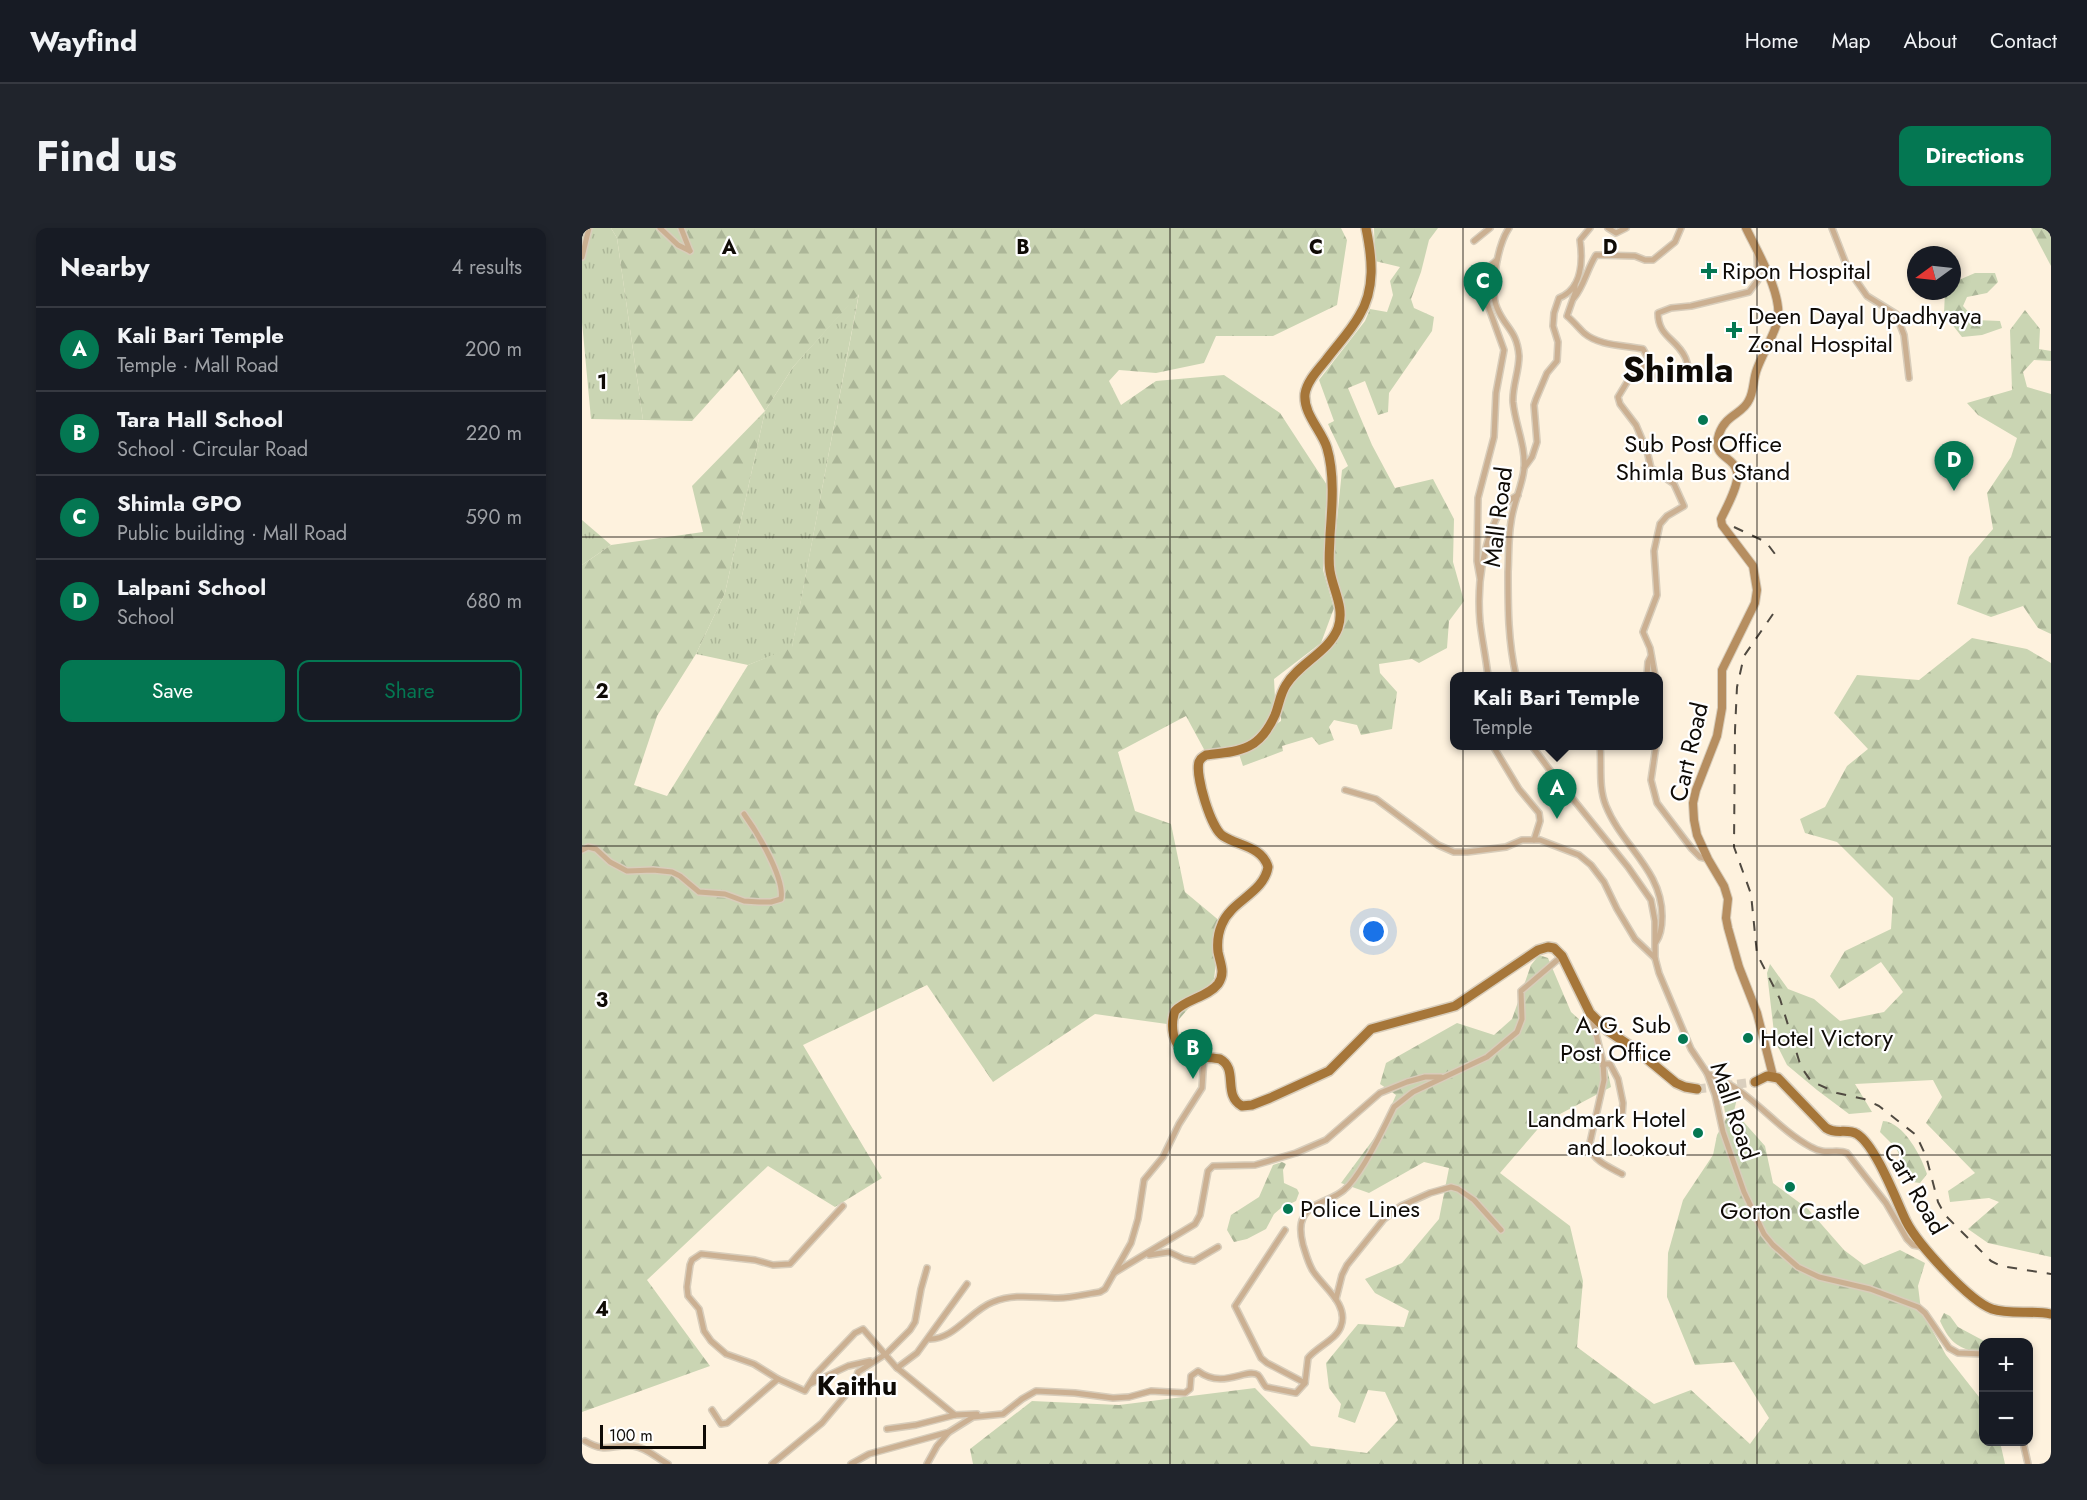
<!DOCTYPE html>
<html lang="en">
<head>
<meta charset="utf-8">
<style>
  :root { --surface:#171b24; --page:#20242c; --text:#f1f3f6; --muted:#9ea1a6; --line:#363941; --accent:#047752 }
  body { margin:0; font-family:Jost,sans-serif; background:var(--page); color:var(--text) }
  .controls { position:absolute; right:18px; bottom:18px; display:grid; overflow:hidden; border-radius:12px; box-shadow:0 3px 9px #0003 }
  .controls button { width:54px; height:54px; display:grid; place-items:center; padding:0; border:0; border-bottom:2px solid var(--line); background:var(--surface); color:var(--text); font:30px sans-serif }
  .compass { position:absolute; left:1325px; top:18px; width:54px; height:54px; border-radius:50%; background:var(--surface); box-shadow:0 3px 9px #0003; rotate:255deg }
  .scale { position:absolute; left:18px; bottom:15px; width:106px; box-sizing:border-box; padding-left:6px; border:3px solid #0f0b06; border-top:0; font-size:16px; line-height:21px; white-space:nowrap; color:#0f0b06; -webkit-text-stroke:4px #fff; paint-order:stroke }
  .you { position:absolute; left:792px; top:704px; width:21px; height:21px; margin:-15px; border:4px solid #fff; border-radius:50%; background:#1a73e8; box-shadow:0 0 0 9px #1a73e833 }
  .badge { display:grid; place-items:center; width:39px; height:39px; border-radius:50%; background:var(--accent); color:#fff; font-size:20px; font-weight:700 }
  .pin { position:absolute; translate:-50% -50px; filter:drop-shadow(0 2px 3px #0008) }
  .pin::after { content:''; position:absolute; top:32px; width:21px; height:18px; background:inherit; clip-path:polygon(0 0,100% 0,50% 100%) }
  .popup { position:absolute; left:868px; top:444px; width:213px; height:78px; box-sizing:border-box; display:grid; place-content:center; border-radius:12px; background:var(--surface); filter:drop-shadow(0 2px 4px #0005); font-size:20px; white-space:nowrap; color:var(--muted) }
  .popup b { font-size:22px; color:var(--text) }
  .popup::after { content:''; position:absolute; left:50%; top:100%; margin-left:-12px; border:12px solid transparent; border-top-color:var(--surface) }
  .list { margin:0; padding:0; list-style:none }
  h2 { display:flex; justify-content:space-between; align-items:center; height:78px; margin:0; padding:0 24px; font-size:26px }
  h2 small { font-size:20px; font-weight:400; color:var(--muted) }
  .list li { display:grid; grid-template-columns:39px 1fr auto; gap:18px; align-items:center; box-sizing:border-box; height:84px; padding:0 24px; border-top:2px solid var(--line) }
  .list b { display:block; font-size:22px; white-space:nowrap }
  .list p { margin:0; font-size:20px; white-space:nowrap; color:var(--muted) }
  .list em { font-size:20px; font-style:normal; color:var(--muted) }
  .actions { display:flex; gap:12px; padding:18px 24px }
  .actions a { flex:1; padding:14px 0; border:2px solid var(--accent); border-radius:12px; text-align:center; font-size:21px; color:var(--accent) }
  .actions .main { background:var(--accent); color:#fff }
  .map { position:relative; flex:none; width:1469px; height:1236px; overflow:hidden; border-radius:12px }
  header { display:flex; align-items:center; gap:36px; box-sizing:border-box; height:84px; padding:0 30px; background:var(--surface); border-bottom:2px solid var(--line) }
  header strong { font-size:28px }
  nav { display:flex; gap:33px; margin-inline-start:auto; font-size:21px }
  .intro { display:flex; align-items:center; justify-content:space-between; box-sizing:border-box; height:144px; padding:0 36px }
  h1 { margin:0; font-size:42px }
  .button { padding:15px 27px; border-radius:12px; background:var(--accent); color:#fff; font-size:21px; font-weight:700 }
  main { display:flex; gap:36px; padding:0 36px }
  aside { flex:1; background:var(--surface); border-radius:12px; box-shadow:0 3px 9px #0003 }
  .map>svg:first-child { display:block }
</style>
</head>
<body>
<header>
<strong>Wayfind</strong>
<nav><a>Home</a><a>Map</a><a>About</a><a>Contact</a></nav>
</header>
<div class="intro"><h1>Find us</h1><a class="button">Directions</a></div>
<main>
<aside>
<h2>Nearby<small>4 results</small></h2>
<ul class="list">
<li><span class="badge">A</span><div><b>Kali Bari Temple</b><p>Temple · Mall Road</p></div><em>200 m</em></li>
<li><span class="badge">B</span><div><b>Tara Hall School</b><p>School · Circular Road</p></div><em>220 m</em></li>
<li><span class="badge">C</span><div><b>Shimla GPO</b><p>Public building · Mall Road</p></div><em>590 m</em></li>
<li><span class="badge">D</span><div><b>Lalpani School</b><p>School</p></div><em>680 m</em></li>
</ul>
<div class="actions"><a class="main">Save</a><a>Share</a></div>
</aside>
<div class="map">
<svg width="1469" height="1236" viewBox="0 0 1469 1236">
  <defs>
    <pattern id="grass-tufts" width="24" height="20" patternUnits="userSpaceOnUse" patternTransform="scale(1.5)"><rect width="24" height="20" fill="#cad5b3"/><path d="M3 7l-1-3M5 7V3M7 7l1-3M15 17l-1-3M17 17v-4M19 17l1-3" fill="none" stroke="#acb698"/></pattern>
    <pattern id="forest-firs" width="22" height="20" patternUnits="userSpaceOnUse" patternTransform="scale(1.5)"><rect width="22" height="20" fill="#cad5b3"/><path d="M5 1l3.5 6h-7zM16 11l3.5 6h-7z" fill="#acb698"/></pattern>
  </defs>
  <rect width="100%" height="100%" fill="#fef2de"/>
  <g fill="url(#grass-tufts)">
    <polygon points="0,0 29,0 35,10 61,192 9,191 0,94"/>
    <polygon points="277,65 210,420 166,437 114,426 143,365 183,183 211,139"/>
    <polygon points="0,292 29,317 0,337"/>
  </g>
  <g fill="url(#forest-firs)" fill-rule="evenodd">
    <path d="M 29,0 L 759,0 L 765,12 L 755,77 L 691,108 L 634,108 L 622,135 L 574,145 L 537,142 L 527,153 L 539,177 L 574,153 L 642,147 L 698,185 L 745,257 L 741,342 L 752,380 L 739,415 L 692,451 L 694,489 L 661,517 L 699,493 L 699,456 L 747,417 L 761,383 L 750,342 L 760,242 L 766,238 L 746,196 L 752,193 L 737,152 L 783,93 L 788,81 L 805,84 L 811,67 L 808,53 L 818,39 L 793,33 L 792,0 L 856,0 L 847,12 L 839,44 L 829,71 L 832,80 L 852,89 L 850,103 L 807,165 L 806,184 L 796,187 L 783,153 L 766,160 L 790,217 L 813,260 L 851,251 L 872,291 L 871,334 L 882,373 L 867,393 L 865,420 L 837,435 L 830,431 L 797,436 L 798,445 L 815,464 L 810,501 L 779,507 L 775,497 L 752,492 L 747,499 L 752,512 L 737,517 L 730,509 L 700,518 L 701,523 L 661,538 L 655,520 L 624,525 L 604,488 L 536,524 L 553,583 L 589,596 L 603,664 L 639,694 L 632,751 L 592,797 L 513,786 L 411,854 L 345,757 L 221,817 L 300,950 L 253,979 L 186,938 L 65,1052 L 128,1138 L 0,1184 L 0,337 L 29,317 L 121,304 L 110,258 L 183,183 L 157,141 L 110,193 L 61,192 L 35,10 ZM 277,66 L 210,419 L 166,437 L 85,568 L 52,557 L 75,488 L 114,426 L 143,365 L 183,183 L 211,139 Z"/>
    <polygon points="1449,0 1469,0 1469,38"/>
    <polygon points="1393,45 1413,45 1416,54 1405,65 1385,69 1381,78 1394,92 1418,93 1420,100 1400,107 1380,109 1362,86 1363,63 1370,63 1370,55"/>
    <polygon points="1443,82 1458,101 1457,121 1469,123 1469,133 1452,132 1441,144 1445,159 1469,166 1469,406 1456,400 1441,378 1409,389 1375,376 1387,329 1411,301 1405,265 1429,229 1435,210 1396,187 1385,175 1430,162 1428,102"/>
    <polygon points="1390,410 1445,421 1469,435 1469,1029 1406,1015 1386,1001 1417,974 1407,970 1368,974 1366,963 1393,945 1344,895 1360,869 1351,852 1273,856 1290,884 1267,886 1235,862 1205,837 1193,813 1185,745 1188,736 1206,761 1232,771 1258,793 1302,784 1321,764 1299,734 1257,761 1248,748 1263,723 1309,701 1311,670 1255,614 1223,605 1218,591 1243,579 1265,538 1286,521 1252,485 1275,447 1337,452"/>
    <polygon points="957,727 966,730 989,784 1019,811 1029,859 961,895 918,945 988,998 1001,1053 995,1119 1072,1176 1109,1162 1168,1216 1187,1190 1152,1134 1113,1137 1085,1069 1086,1025 1101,972 1131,927 1135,907 1144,891 1141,872 1142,859 1156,866 1152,883 1183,918 1191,955 1226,981 1262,1022 1282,1037 1318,1022 1343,1035 1336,1058 1339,1082 1364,1127 1401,1174 1402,1214 1418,1214 1423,1236 391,1236 388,1221 450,1173 537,1177 673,1160 729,1218 785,1225 816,1192 803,1164 786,1162 773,1195 756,1189 759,1176 747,1160 744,1135 776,1096 822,1099 827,1083 793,1065 783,1051 820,1035 857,991 867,940 842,934 787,965 759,955 799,901 814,867 798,856 804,835 875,795 912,807 930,791 949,737"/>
    <path d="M 1301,893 C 1322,894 1340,930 1345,946 L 1338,955 L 1331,954 L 1314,920 L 1298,904 Z"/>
    <polygon points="700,934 704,936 701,942 702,955 715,961 717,965 714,973 699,980 692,986 684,1001 665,1011 652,1014 645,1002 649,987 677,969 691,937"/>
    <path d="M 1362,1085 L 1368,1088 L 1376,1099 L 1404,1114 L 1402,1114 L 1401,1126 C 1377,1120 1369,1117 1358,1093 Z"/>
  </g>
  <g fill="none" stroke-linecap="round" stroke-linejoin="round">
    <polyline stroke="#dacfbe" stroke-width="9" stroke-dasharray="9 4.5" stroke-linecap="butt" points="1115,861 1173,854"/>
    <g stroke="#d8cdbb" stroke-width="8">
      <g id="street">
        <polyline points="78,0 96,17 108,23"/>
        <polyline points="99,0 108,23"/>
        <path d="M 927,0 C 916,16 907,62 915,80 C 923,100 935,102 937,128 C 937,144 930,159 931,174 C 933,196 944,218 942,241 C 940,259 931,276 929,294 C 926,311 927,327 926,344 C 926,381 926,412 934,448"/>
        <polyline points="1026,0 1034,5 1044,0"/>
        <polyline points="1250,0 1266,41 1285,68 1314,86 1322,107 1327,150"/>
        <polyline points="892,13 908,0"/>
        <polyline points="0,29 7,0"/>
        <path d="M 993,57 L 993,65 L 985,88 C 991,93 996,99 1002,105 C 1017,118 1042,117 1061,121 L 1066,130 L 1062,138 L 1050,146 L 1036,169 L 1038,176 L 1054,197 L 1065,223 L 1069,240 L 1092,256 L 1102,278 L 1085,288 L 1078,296 L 1072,323 L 1075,367 L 1061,404 L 1068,420 L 1073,448"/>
        <path d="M 992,70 C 1002,58 1005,41 1014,27 L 1053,28 L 1063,32 L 1071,32 L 1093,14 L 1099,0"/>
        <path d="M 1047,152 L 1061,148 L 1101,148 L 1107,143 C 1106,139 1105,133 1103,129 C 1094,110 1076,109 1076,85 L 1089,80 L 1109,78 L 1167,64 L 1176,52 L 1175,26"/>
        <path d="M 942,240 L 950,229 L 955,214 L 952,177 L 954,171 L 965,145 L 975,133 L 976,114 L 971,98 L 972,85 L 977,70 C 1000,61 1001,33 998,12 L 1008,0"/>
        <polyline points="898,350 895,333 896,270 912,209 914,165 922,122 905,75 908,38 915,32"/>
        <path d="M 906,448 C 904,430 900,412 898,394 C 895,360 899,329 911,298 C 917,284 922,274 936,267"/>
        <polyline points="1065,448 1066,434 1069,428"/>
        <polyline points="911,518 937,561 957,585 958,593 952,612"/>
        <polyline points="950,518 970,545 1046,639 1069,672 1073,693 1073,730 1077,745 1109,821 1125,845 1133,867 1141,904 1162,964 1182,1006 1191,1017 1216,1039 1237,1049 1288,1061 1336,1079 1343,1085 1367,1120 1376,1125 1402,1126"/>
        <path d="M 1018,518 C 1020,537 1016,559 1024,578 C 1040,618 1080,642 1080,688 C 1080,697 1079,707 1074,714"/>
        <polyline points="1074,518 1069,552 1075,575 1110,621 1118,629 1126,631"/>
        <polyline points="763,562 794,571 856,617 872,624 885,624 924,619 940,612 958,612 997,627 1009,637 1022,654 1035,681 1053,711 1073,730"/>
        <path d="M 0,622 L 6,619 L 14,621 L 28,634 L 45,643 L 71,642 L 90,644 L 98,648 L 117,664 L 143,666 L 162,673 L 177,674 L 189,674 L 199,671 C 203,650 175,604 162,586"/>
        <path d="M 1010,790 L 1021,834 L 1022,852 L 1007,919 C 1012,933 1027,939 1040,946"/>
        <polyline points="1021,838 1024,836 1028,836 1036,851 1041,875 1040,888"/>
        <path d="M 1125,845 C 1135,850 1146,855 1155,861 C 1181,879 1201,904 1229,919 C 1244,928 1254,920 1265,925 L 1304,975 L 1325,1011 L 1331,1017 L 1341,1019"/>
        <polyline points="703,1002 653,1078 679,1130 685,1135 723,1155"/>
        <polyline points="567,1027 587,1024 602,1031 612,1033 636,1019"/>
        <polyline points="532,1045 613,996 618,987 626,943 631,938 673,937 714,925 744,912 798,865 825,854 843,849 859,849"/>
        <polyline points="754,1071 760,1047 765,1037 802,991 819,978 848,965 869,959 876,961 892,972 919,1002"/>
        <path d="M 347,1111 C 372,1112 389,1082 411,1074 C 433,1065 454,1070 476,1070 C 490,1070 504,1066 518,1064 L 523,1061 L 549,1015 L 556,991 L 562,952 L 581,929 L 597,896 L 620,860 L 622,828"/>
        <polyline points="315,1140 335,1125 385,1056"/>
        <polyline points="196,1151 172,1136 144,1126 129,1113 122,1103 117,1081 106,1068 105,1059 108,1037 110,1032 119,1026 173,1032 191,1037 208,1036 261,978"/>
        <polyline points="228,1156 266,1138 288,1133"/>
        <polyline points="130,1182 139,1196 145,1195 196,1151 223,1163 233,1147 273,1105 281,1101 314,1139 373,1187"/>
        <polyline points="305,1201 334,1197 373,1187 395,1186"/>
        <path d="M 3,1213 C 25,1226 29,1216 51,1218 C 63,1219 75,1230 86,1236"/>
        <polyline points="1441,1214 1446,1236"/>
        <polyline points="190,1236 240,1195 272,1157 276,1144 304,1126 328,1102 333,1094 339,1061 345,1040"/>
        <path d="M 269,1236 L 287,1226 L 367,1204 L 391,1189 L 421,1186 L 440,1171 L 454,1163 L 493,1165 L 531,1170 L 547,1169 L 569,1163 L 603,1165 L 608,1161 L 609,1148 L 616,1143 C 641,1162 665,1139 676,1147 C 679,1150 681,1156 684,1159 L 714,1165 L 723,1155 L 726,1130 C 735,1119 755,1111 759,1098 C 767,1076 741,1059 731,1043 C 726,1035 724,1026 721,1017 C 719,1009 717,998 721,990 C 728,974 750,973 762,962 C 779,948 802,900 812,879 L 831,864 L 905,829 L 935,804 L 940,791 L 939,763 L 980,728"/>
        <polyline points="345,1236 355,1218 366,1205"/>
      </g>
    </g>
    <g stroke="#d8cdbb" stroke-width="10">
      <path id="secondary" d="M 1164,0 C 1175,23 1203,70 1195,95 C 1190,111 1181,125 1175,141 C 1171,151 1172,163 1167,172 C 1161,186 1144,186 1137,206 C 1129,231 1152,227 1155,244 C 1158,256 1144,280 1139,291 L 1140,297 L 1171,338 L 1175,362 L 1173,375 L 1140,442 L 1140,480 L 1135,508 L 1114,562 L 1111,575 L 1112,592 L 1115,607 L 1126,631 L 1142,658 L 1146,671 L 1144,690 L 1146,700 L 1157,739 L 1175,785 L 1191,848"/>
    </g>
    <g stroke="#d8cdbb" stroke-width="12">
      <g id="primary">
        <path d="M 784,0 C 790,29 794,61 777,88 C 768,104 755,117 744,132 C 736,142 725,153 723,166 C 721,186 740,203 745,220 C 753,247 750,280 748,307 C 748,318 746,332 748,343 C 751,362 763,380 756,400 C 747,424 717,435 704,457 C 698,466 697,477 693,487 C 677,523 658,523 624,527 C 620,530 619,529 617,534 C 613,547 629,601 641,608 C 656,618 680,618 686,639 C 682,665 649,673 640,696 C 636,705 635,715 636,724 C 638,735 644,745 636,756 C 626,769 604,771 593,783 C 588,797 590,818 605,825 C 614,830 628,829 638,831 C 657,841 640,867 660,878 L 670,877 L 688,870 L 747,843 L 789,801 L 873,778 L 956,722 L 966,719 L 972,720 L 980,728 L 1008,785 L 1026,803 L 1053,821 L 1094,855 L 1103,859 L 1115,861"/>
        <path d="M 1173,854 L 1185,848 L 1196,850 L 1244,900 C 1254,907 1265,900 1275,906 C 1294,918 1314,972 1324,993 C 1335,1015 1387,1073 1410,1081 C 1428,1087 1450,1082 1469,1086"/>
      </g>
    </g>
    <use href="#street" stroke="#cbb092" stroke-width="5"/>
    <use href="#secondary" stroke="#b68e60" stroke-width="8"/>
    <use href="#primary" stroke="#a67639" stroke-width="9"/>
    <g stroke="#504a41" stroke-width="2" stroke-dasharray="10 10" stroke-linecap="butt">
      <polyline points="1152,299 1184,314 1193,326"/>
      <polyline points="1191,386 1162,428 1155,459 1153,502 1152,619 1169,666 1175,726 1198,771 1219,839 1229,853 1255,865 1282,871 1297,878 1334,907 1344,928 1356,974 1363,987 1409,1033 1419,1038 1469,1046"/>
    </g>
  </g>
  <path fill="none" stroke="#0f0b06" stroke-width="1.5" stroke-opacity="0.55" d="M 294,0 L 294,1236M 588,0 L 588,1236M 881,0 L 881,1236M 1175,0 L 1175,1236M 0,309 L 1469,309M 0,618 L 1469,618M 0,927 L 1469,927"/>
  <g fill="#047752" stroke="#fff" stroke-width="2">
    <path d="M1124 34h6v6h6v6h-6v6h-6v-6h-6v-6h6z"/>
    <path d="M1149 93h6v6h6v6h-6v6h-6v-6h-6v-6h6z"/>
    <circle cx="1121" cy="192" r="6"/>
    <circle cx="1166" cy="810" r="6"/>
    <circle cx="1101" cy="811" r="6"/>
    <circle cx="1116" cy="905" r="6"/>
    <circle cx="1208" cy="959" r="6"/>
    <circle cx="706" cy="981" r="6"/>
  </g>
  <g text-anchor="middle" stroke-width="4.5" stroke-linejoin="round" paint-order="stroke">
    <g font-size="24" fill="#0f0b06" stroke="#fff" text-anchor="start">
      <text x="1140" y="51">Ripon Hospital</text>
      <text x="1166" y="96">Deen Dayal Upadhyaya<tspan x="1166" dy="28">Zonal Hospital</tspan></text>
      <text x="1121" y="224" text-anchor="middle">Sub Post Office<tspan x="1121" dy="28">Shimla Bus Stand</tspan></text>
      <text x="1089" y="805" text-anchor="end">A.G. Sub<tspan x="1089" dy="28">Post Office</tspan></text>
      <text x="1178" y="818">Hotel Victory</text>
      <text x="1104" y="899" text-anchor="end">Landmark Hotel<tspan x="1104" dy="28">and lookout</tspan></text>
      <text x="718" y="989">Police Lines</text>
      <text x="1208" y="991" text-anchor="middle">Gorton Castle</text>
    </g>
    <g font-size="24" fill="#0f0b06" stroke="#fff">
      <text transform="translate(916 289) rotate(-83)" y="8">Mall Road</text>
      <text transform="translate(1107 524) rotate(-77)" y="8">Cart Road</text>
      <text transform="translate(1152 883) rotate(71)" y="8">Mall Road</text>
      <text transform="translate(1333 961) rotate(60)" y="8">Cart Road</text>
    </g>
    <g font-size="27" font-weight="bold" fill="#0f0b06" stroke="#fff">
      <text x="275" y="1167">Kaithu</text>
    </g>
    <g font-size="36" font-weight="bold" fill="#0f0b06" stroke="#fff">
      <text x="1096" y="154">Shimla</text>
    </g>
  </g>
  <g font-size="20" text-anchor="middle" font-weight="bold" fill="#0f0b06" stroke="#fff" stroke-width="4.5" stroke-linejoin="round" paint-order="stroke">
    <text x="147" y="26">A</text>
    <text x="441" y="26">B</text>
    <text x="734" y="26">C</text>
    <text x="1028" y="26">D</text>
    <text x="20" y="161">1</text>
    <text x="20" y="470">2</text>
    <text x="20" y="779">3</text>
    <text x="20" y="1088">4</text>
  </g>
</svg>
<div class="controls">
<button>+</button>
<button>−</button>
</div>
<svg class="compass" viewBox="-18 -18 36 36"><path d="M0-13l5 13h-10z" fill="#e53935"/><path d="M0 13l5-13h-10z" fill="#9ea1a6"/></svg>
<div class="scale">100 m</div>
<div class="you"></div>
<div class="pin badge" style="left:975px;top:591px">A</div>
<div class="popup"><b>Kali Bari Temple</b>Temple</div>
<div class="pin badge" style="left:611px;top:851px">B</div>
<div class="pin badge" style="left:901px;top:84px">C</div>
<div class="pin badge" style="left:1372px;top:263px">D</div>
</div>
</main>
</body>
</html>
